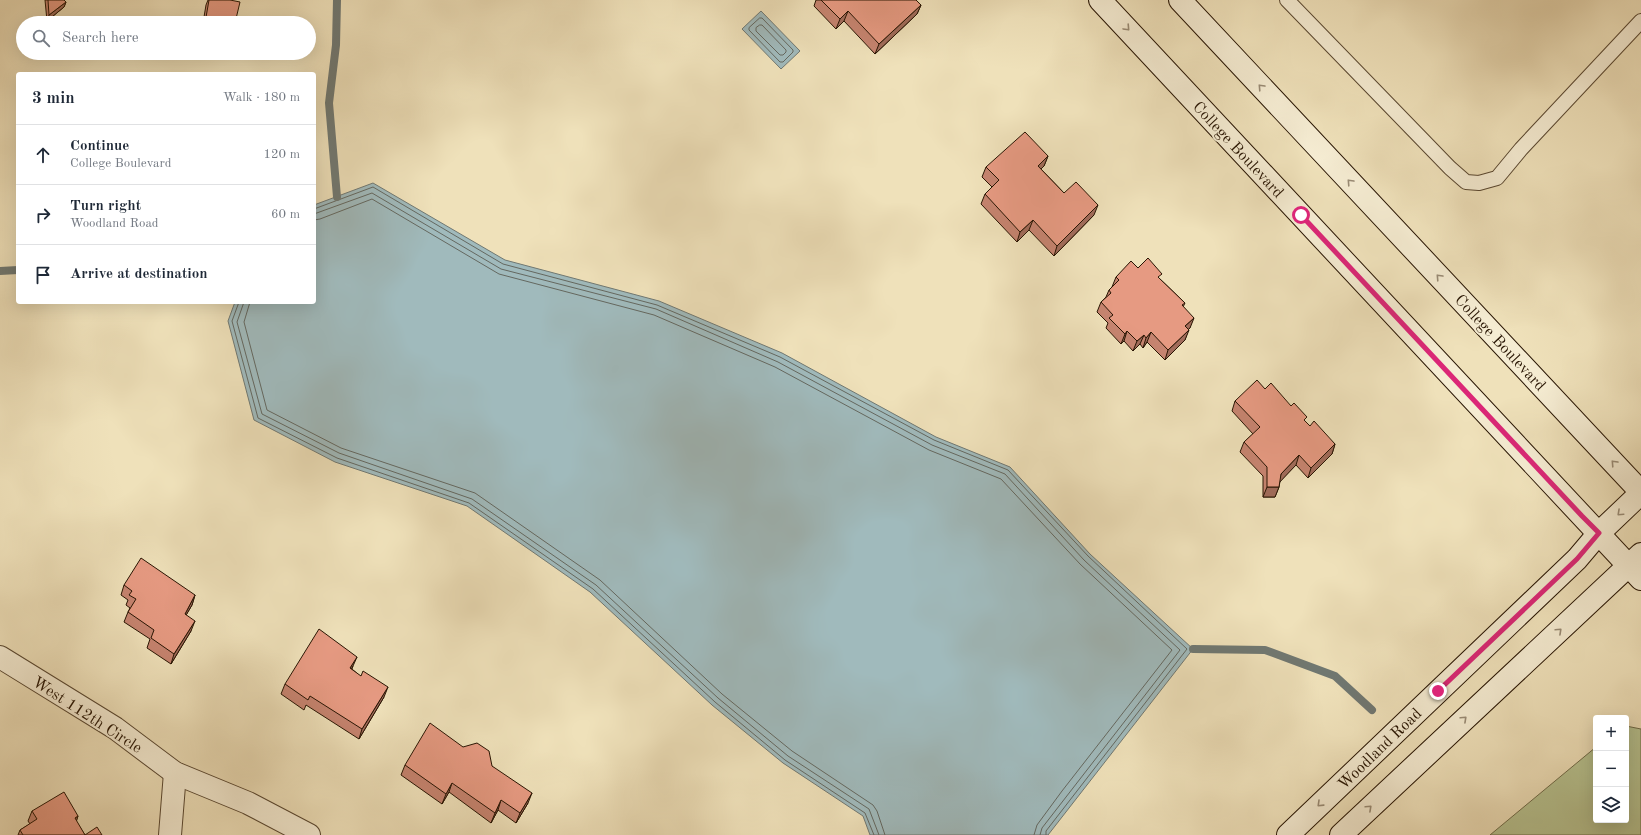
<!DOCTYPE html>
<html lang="en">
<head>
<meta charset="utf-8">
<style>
  :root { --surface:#fff; --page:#f6f6f7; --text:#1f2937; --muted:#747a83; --line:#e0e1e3 }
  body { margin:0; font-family:"Old Standard TT",serif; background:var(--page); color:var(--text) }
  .controls { position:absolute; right:12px; bottom:12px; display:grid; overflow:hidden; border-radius:4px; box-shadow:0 4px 16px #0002 }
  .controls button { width:36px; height:36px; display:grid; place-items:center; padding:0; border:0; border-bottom:1px solid var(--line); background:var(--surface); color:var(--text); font:20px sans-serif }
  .stop { position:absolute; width:12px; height:12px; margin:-9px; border:3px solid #db2777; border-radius:50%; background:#fff }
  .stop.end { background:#db2777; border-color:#fff; box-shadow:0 1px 4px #0008 }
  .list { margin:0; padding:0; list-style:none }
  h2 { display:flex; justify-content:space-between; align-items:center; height:52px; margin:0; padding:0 16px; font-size:17px }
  h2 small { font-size:13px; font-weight:400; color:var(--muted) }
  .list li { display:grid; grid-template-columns:26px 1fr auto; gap:12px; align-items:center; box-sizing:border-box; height:60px; padding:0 16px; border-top:1px solid var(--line) }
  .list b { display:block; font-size:15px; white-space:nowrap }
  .list p { margin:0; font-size:13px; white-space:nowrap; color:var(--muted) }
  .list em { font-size:13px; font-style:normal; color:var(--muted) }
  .icon { flex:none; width:22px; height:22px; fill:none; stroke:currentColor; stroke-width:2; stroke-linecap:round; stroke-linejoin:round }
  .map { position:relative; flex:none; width:1641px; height:835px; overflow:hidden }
  .search { position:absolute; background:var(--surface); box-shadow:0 4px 16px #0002; left:16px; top:16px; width:300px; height:44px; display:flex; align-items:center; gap:10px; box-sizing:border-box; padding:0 14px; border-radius:22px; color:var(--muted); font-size:15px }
  .panel { position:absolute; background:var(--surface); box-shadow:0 4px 16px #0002; left:16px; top:72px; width:300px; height:232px; border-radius:4px }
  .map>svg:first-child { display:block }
</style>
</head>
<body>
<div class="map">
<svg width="1641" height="835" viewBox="0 0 1641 835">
  <rect width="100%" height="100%" fill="#efe1ba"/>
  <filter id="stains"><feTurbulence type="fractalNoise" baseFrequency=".005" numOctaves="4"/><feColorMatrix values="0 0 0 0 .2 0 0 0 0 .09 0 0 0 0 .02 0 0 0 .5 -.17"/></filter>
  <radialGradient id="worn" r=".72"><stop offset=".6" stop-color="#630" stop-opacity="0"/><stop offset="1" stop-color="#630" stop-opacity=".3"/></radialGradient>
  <polygon fill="#b7c391" stroke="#706c4a" points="1626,726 1641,729 1641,835 1490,835 1596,747 1596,820 1626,820"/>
  <g fill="#a0babc" stroke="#707872">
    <polygon points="761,11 800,51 781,69 742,29"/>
    <polygon points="373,183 505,260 659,301 782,353 936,437 1010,467 1090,554 1193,649 1048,835 870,835 863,816 783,763 712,705 590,592 467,506 335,462 254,420 228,321 235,302 314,302 314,205"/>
  </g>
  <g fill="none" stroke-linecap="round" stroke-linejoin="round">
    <g stroke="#646860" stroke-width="1">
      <polygon points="760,18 762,18 793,50 793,52 783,62 780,62 749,30 749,28"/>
      <polygon points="760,25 762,25 786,50 786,52 783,55 780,55 756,31 756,28"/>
      <polyline points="314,209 373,187 503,264 657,305 780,357 934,440 1008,470 1088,556 1187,649 1046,831 1046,835"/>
      <polyline points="314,214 372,193 501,269 656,309 778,362 932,445 1005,474 1084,560 1180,650 1042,828 1040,835"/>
      <polyline points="314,220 320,219 372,199 499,274 654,315 775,367 929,450 1001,479 1080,564 1172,650 1062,791 1037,825 1034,835"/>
      <polyline points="239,302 232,321 258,418 337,458 469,503 593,589 715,702 785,760 865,813 874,835"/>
      <polyline points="244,302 237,322 262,414 339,453 472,499 596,585 718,698 788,756 869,809 879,835"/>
      <polyline points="250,302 244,322 267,410 341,448 475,493 600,580 722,694 792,751 873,805 877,811 885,835"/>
    </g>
    <g stroke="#707872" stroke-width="8">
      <polyline points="337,197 329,103 336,45 337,0"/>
      <polyline points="0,271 18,270"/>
      <polyline points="1193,649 1265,650 1335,676 1372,710"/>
    </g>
    <g stroke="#5a4831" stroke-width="16">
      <polyline id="service" points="1287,0 1450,168 1466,182 1479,183 1497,178 1521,149 1641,21"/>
    </g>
    <g stroke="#5a4831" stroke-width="24">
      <g id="minor">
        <polyline points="0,657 115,728 175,773 248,803 309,835"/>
        <polyline points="170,835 175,773"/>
      </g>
    </g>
    <g stroke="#281503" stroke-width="24">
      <g id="secondary">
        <polyline points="1100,0 1641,579"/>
        <polyline points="1180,0 1641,492"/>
        <polyline points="1288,835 1577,559 1599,533 1641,493"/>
        <polyline points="1341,835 1641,554"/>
      </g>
    </g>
    <use href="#service" stroke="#f5ecd2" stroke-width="14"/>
    <use href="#minor" stroke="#f5ecd2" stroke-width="22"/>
    <use href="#secondary" stroke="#f5ecd2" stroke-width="22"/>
  </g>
  <g fill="#c68470" stroke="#281503">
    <polygon points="45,0 64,0 66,2 64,7 47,21"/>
    <polygon points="208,0 230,0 235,23 203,23 206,5"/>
    <polygon points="816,0 916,0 921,5 917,14 875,54 844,21 836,29 814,6"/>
    <polygon points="1048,156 1044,166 1041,169 1064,193 1094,215 1054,256 1029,230 1017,242 981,204 985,194 992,187 982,177 986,167"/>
    <polygon points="1138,268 1160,279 1185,303 1183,307 1190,328 1188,330 1185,340 1165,360 1147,342 1143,348 1140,344 1133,351 1124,341 1121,344 1106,328 1108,323 1097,312 1101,302 1106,297 1109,290 1112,287 1116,277"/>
    <polygon points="1265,389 1305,421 1310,426 1335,444 1332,454 1308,478 1296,465 1280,481 1279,487 1275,497 1263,497 1263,476 1240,452 1244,442 1253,434 1232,411 1235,401"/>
    <polygon points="124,585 195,595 192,605 186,615 191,631 171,664 147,648 150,639 124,622 128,612 130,608 126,605 128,600 121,595"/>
    <polygon points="353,666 352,669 384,697 359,739 306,705 304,710 281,694 285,684"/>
    <polygon points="405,765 492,766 528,803 516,823 498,810 491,823 449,792 442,804 401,775"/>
    <polygon points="32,811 78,816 76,821 85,835 18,835 20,830 30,824 28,821"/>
  </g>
  <g fill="#a16c5b" stroke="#281503">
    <polygon points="66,2 64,7 47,21 49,15"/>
    <polygon points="921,5 917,14 875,54 879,44"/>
    <polygon points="848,11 844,21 836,29 840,19"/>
    <polygon points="1048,156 1044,166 1034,176 1038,166"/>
    <polygon points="1098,205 1094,215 1054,256 1057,246"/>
    <polygon points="1033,220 1029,230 1017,242 1020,232"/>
    <polygon points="1194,318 1190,328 1181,336 1185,326"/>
    <polygon points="1189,330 1185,340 1165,360 1168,350"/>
    <polygon points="1127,331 1124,341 1121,344 1125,334"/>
    <polygon points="1151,332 1147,342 1143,348 1146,338"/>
    <polygon points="1144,335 1140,344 1133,351 1137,341"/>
    <polygon points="1335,444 1332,454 1308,478 1311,468"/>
    <polygon points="1299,455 1296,465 1278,484 1281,474"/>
    <polygon points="1267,487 1279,487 1275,497 1263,497"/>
    <polygon points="195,595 192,605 181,624 185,614"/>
    <polygon points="195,621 191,631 171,664 174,654"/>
    <polygon points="357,657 353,666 346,678 350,668"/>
    <polygon points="388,687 384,697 359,739 362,729"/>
    <polygon points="452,783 449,792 442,804 446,794"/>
    <polygon points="532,793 528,803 516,823 520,813"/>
    <polygon points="501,800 498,810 491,823 495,813"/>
    <polygon points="78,816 75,826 75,818"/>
  </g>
  <g fill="#e69a82" stroke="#281503">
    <polygon points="48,0 64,0 66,2 49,15"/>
    <polygon points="209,0 230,0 240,2 235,23 205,23"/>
    <polygon points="821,0 916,0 921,5 879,44 848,11 840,19"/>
    <polygon points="1025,132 1048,156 1038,166 1064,193 1076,182 1098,205 1057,246 1033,220 1020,232 985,194 999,180 986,167"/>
    <polygon points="1148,258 1162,274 1158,277 1185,303 1182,305 1194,318 1185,326 1189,330 1168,350 1151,332 1146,338 1144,335 1137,341 1127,331 1125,334 1109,318 1113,315 1101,302 1111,293 1109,290 1119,280 1116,277 1131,261 1138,268"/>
    <polygon points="1257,380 1265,389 1271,383 1291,406 1294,403 1307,417 1304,420 1310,426 1314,421 1335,444 1311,468 1299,455 1281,474 1279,487 1267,487 1267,467 1244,442 1260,427 1235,401"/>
    <polygon points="141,558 195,595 185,614 195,621 174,654 151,638 154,630 128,612 136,599 129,595 132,591 124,585"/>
    <polygon points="319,629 357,657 350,668 361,676 363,671 388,687 362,729 310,696 308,700 285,684"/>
    <polygon points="430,723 463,747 477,743 489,751 492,766 532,793 520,813 501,800 495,813 452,783 446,794 405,765"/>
    <polygon points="64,792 78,816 75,818 85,835 23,835 20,830 37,819 32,811"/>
    <polygon points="97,827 102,835 85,835"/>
  </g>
  <defs><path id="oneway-chevron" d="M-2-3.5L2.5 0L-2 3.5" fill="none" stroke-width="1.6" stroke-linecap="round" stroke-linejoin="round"/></defs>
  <g stroke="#998b75">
    <use href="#oneway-chevron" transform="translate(1127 28) rotate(47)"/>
    <use href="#oneway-chevron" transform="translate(1261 87) rotate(-133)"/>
    <use href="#oneway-chevron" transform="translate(1350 182) rotate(-133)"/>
    <use href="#oneway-chevron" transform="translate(1439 277) rotate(-133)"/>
    <use href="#oneway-chevron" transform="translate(1614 463) rotate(-133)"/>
    <use href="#oneway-chevron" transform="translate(1620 513) rotate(137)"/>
    <use href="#oneway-chevron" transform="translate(1559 631) rotate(-43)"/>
    <use href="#oneway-chevron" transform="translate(1464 719) rotate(-43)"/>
    <use href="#oneway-chevron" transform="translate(1320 804) rotate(136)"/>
    <use href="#oneway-chevron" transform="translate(1369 808) rotate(-43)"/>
  </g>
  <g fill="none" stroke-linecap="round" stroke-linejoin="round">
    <polyline stroke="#db2777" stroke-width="5" points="1301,215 1582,516 1599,533 1577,559 1438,691"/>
  </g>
  <g text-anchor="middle" stroke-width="4" stroke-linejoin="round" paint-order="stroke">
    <g font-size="16" fill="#281503" stroke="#f5ecd2">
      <text transform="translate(1239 149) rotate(47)" y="6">College Boulevard</text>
      <text transform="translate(1501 342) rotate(47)" y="6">College Boulevard</text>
      <text transform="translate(88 714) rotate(33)" y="6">West 112th Circle</text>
      <text transform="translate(1379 748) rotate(-44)" y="6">Woodland Road</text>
    </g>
  </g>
  <rect width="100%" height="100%" filter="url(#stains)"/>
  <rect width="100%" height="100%" fill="url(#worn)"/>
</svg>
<div class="controls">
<button>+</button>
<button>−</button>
<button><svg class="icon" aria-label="layers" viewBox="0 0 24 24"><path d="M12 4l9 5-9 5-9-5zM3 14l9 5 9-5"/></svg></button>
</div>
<div class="stop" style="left:1301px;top:215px"></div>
<div class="stop end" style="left:1438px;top:691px"></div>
<div class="search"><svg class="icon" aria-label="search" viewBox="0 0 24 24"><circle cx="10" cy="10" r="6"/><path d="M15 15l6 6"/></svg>Search here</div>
<section class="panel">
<h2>3 min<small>Walk · 180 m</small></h2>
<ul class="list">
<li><svg class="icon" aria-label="ahead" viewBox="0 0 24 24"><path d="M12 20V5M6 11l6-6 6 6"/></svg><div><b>Continue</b><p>College Boulevard</p></div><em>120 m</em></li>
<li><svg class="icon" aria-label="right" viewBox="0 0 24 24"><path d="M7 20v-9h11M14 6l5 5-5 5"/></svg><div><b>Turn right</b><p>Woodland Road</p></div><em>60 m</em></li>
<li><svg class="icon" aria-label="arrive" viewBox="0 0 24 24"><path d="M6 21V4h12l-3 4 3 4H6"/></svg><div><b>Arrive at destination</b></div></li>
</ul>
</section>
</div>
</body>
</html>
